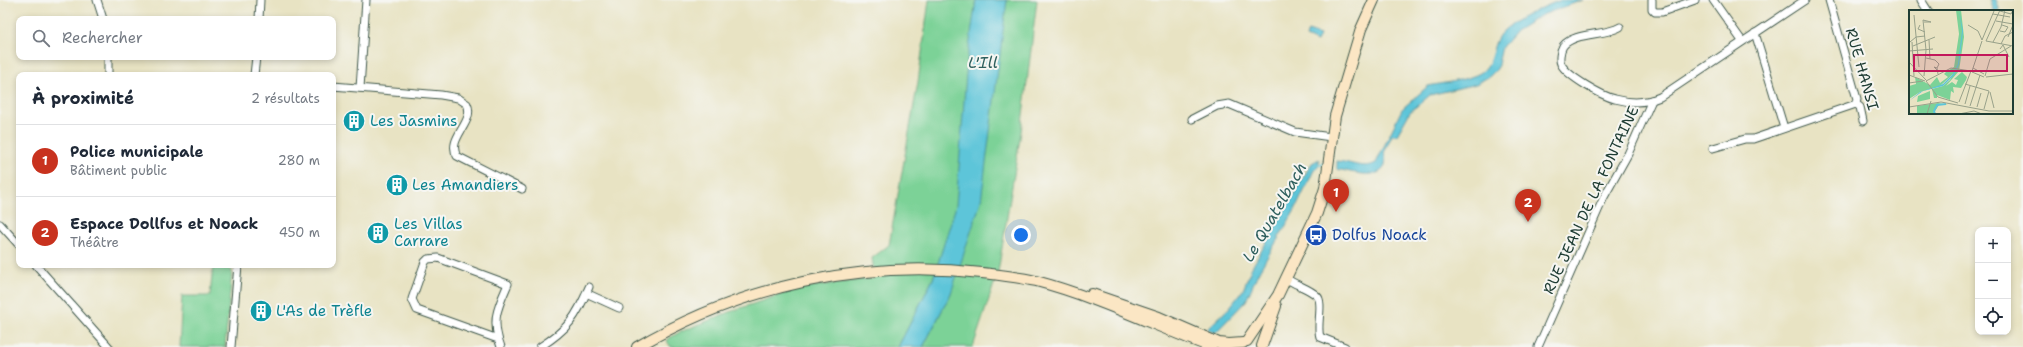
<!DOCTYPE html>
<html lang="fr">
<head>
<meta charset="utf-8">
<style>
  :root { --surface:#fff; --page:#f2f2f3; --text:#1f2937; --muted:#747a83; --line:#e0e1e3; --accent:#c8321e }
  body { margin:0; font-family:"Shantell Sans",sans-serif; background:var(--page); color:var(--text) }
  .controls { position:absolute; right:12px; bottom:12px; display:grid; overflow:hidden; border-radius:8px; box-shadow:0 2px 6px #0003 }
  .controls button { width:36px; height:36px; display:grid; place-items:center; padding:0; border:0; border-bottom:1px solid var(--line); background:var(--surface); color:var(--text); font:20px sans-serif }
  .you { position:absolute; left:1021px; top:235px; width:14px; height:14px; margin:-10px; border:3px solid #fff; border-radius:50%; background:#1a73e8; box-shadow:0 0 0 6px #1a73e833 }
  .badge { display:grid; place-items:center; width:26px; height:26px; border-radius:50%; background:var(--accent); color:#fff; font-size:13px; font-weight:700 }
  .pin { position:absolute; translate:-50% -33px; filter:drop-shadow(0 1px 2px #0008) }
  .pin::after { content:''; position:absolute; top:21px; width:14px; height:12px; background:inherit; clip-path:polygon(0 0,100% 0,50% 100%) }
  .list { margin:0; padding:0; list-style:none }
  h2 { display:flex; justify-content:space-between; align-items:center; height:52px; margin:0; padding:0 16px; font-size:17px }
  h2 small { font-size:13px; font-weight:400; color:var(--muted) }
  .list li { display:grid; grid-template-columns:26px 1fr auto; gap:12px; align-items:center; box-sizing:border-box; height:72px; padding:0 16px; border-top:1px solid var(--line) }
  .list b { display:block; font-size:15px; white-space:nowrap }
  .list p { margin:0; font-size:13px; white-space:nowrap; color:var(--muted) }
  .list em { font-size:13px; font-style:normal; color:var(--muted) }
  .icon { flex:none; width:22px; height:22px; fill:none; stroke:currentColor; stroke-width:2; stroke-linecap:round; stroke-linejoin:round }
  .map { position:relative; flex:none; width:2023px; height:347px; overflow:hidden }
  .search { position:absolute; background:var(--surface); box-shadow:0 2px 6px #0003; left:16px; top:16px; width:320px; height:44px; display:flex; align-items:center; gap:10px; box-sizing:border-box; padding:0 14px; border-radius:8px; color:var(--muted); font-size:15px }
  .panel { position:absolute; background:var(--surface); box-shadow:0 2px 6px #0003; left:16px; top:72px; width:320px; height:196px; border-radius:8px }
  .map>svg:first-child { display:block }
</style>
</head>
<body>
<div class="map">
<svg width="2023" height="347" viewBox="0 0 2023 347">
  <rect width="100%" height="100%" fill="#f6f6f2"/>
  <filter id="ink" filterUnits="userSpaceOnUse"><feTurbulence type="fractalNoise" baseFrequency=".025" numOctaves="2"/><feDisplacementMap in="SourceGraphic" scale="8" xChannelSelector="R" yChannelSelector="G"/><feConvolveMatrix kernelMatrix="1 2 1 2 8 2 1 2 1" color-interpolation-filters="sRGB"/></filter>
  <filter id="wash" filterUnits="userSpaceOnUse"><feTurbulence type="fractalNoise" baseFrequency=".012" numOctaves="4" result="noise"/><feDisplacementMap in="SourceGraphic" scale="16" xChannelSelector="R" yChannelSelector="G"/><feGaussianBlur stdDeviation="0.9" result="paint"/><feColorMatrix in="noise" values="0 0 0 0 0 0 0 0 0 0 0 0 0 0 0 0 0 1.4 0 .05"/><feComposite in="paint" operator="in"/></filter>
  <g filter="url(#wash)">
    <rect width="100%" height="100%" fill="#e8e3c3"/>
    <g fill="#7cd297" stroke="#4e8866">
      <polygon points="929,0 1037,0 1021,132 998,272 973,347 923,347 951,293 937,265 933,279 898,347 671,347 666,340 680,332 735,310 800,288 875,278 872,258 889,245 918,82"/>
      <polygon points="213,266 227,266 232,271 225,347 179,347 182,296 210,296"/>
    </g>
    <g fill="#5dc5d9" stroke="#3e8186">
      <polygon points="976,0 1007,0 981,201 951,293 923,347 898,347 933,279 956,206 967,61"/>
      <path d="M 1561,0 L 1583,0 L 1542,15 L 1516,31 L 1502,47 L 1497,69 L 1490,76 L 1476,84 L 1430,95 L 1410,112 L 1397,135 L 1392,135 L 1384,153 C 1393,184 1355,173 1337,169 L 1337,161 C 1351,162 1364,170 1376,163 L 1402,109 L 1428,86 C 1443,83 1461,81 1476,75 C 1496,67 1489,45 1502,32 C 1515,19 1543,7 1561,0 Z"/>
      <polygon points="1990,0 1996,0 2000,10 1994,11"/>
      <polygon points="1308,31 1320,35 1317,42 1306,37"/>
      <polygon points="1319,159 1318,167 1314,170 1295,210 1258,273 1246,301 1215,333 1207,329 1230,307 1243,290 1251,269 1307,171 1312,163"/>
    </g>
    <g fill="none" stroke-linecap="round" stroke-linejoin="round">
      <polyline stroke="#5dc5d9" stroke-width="2.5" points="1315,165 1326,164"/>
    </g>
  </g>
  <g filter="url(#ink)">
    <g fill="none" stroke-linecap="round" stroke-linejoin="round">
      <g stroke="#3d5649" stroke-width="9">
        <g id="minor">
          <polyline points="97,0 103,19"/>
          <polyline points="1652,0 1652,9 1655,12 1662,12 1695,0"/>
          <polyline points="1713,0 1742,41"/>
          <polyline points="1829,0 1857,99 1856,104"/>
          <polyline points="1921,0 1928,11"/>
          <polyline points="259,19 260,0"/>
          <path d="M 1620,27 C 1605,36 1574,32 1563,46 C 1560,51 1559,60 1561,64 C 1567,76 1602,96 1615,99 C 1630,103 1646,103 1660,97 L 1805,0"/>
          <polyline points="1755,33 1784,128"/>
          <polyline points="108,57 108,75"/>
          <polyline points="254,75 256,57"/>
          <path d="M 333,86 L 441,95 L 458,98 L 467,104 C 476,122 446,138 457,156 L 522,189"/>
          <polyline points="360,88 366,0"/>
          <polyline points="1856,104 1860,107 1863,121"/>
          <polyline points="1192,119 1217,106 1229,104 1295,132 1331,137"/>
          <polyline points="1713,148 1745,139 1753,139 1856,104"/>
          <polyline points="0,224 19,245"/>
          <polyline points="36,265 109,347"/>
          <path d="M 1287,279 C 1296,285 1310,289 1317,296 C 1324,302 1316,326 1320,337 L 1345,347"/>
          <polyline points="586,293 619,308"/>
          <path d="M 498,339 L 417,310 L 412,299 L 425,262 L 428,259 L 438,258 L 508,284 C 497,309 491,320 501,347"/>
          <polyline points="231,347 238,265"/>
          <path d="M 540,347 C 568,329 576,318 589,287"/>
          <polyline points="1538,347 1604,197 1628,154 1652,100"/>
        </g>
      </g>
      <g stroke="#3d5649" stroke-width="12">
        <g id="secondary">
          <polyline points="1092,294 1159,317 1219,343 1229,344 1243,343"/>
          <polyline points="1247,341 1278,295 1317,213 1325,188 1335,116 1361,29 1374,0"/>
          <polyline points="1262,346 1276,306"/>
          <path d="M 637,347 C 741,286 862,259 982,273 C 1000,275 1019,277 1036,281 C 1094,296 1155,326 1211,347"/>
        </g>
      </g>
      <use href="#minor" stroke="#fff" stroke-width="7"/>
      <use href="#secondary" stroke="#fbe6c4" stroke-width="10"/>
    </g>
  </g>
  <defs>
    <g id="building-disc" transform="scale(1.15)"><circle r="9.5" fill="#0f9aa8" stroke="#f6f6f2"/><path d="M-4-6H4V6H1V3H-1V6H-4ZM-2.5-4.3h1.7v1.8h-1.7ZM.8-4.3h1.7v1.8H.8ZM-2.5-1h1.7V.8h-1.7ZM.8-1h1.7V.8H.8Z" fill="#fff"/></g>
    <g id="bus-disc" transform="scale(1.15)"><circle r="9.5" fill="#1a4fb4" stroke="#f6f6f2"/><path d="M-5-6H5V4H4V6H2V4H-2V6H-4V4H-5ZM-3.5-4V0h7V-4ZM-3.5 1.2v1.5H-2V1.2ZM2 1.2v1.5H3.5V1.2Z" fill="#fff"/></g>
  </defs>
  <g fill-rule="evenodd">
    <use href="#building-disc" x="354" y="121"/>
    <use href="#building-disc" x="397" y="185"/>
    <use href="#building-disc" x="378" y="233"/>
    <use href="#bus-disc" x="1316" y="235"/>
    <use href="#building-disc" x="261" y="311"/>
  </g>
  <g text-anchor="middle" stroke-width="4" stroke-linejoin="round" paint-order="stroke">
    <g font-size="15" fill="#1f3d34" stroke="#f6f6f2">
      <text transform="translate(1862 69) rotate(74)" y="5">RUE HANSI</text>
      <text transform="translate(1591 200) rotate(-65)" y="5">RUE JEAN DE LA FONTAINE</text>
    </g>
    <g font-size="15" fill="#0d838f" stroke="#f6f6f2" text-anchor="start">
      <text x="370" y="126">Les Jasmins</text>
      <text x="412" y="190">Les Amandiers</text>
      <text x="394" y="229">Les Villas<tspan x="394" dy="17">Carrare</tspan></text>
      <text x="276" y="316">L'As de Trèfle</text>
    </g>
    <g font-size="15" fill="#164399" stroke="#f6f6f2" text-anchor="start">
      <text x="1332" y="240">Dolfus Noack</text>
    </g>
    <g font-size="16" font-style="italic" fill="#2e5f5d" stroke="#f6f6f2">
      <text x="983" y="68">L'Ill</text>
      <text transform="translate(1274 212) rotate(-60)" y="6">Le Quatelbach</text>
    </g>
  </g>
  <g transform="translate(1909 10)">
    <rect width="104" height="104" fill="#e8e3c3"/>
    <path d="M 47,0 L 52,0 L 55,27 L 50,61 L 37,76 L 43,72 L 47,75 L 49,70 L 45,69 L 53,62 L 58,67 L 57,70 L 52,78 L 44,77 L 45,83 L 42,81 L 41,90 L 28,85 L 28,88 L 25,88 L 23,79 L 34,76 L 41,70 L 44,64 L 31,76 L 11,82 L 0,89 L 0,76 L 7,74 L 6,67 L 21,75 L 28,67 L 31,73 L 39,67 L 35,64 L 37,62 L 45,57 L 50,24 ZM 21,81 L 21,89 L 8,92 L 9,86 ZM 29,93 L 39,95 L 30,95 L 24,104 L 8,104 L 8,96 Z" fill="#7cd297"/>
    <path d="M 50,0 L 54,21 L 50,54 L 45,65 L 34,76 L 14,81 L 0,91 L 11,82 L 34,74 L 44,64 L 49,54 L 53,21 Z" fill="#5dc5d9"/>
    <path fill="none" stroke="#5dc5d9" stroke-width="2" d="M 26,104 L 25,101 L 28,95 L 37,94"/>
    <path fill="none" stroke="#98a18a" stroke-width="1" d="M 91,1 L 102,4 L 104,0M 84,4 L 101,7M 5,5 L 10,57M 14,10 L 17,40 L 15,66M 14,10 L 22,12 L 15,12M 87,11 L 104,14M 11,15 L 9,19 L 16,22M 59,15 L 69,21 L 73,30M 91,21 L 96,22 L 99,17 L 93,15M 99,27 L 104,15M 0,28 L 0,41M 20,30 L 21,49M 73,30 L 85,1M 77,31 L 91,0M 77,31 L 104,36M 1,32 L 7,27 L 16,26M 3,32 L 5,66M 84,32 L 92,17 L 96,0M 92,34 L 96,26 L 104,22M 4,36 L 26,27M 91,39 L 94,35 L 100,47M 0,41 L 24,39M 17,48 L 26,50 L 30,54 L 28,58M 0,52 L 17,70M 64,58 L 75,64M 28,60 L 25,57 L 28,58 L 29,64M 63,61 L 73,31M 63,62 L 75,67M 0,65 L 16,71M 76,66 L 81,49 L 102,36M 77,67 L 104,64M 17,71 L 29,87 L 49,93M 17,71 L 42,58 L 62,61M 0,73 L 14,71M 56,74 L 80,81M 81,82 L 85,98M 50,92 L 62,61M 56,94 L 61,76M 61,96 L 71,65M 0,97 L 32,92 L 80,101 L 104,101M 68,97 L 72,83M 75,99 L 80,81M 18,104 L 22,91M 50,104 L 65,101 L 73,104"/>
    <path fill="#c2185b" fill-opacity="0.15" stroke="#c2185b" stroke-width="2" d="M 5,45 L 98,45 L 98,61 L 5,61 Z"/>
    <rect width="104" height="104" fill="none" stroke="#1f3d34" stroke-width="2"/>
  </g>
</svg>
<div class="controls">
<button>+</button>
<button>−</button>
<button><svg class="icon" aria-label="locate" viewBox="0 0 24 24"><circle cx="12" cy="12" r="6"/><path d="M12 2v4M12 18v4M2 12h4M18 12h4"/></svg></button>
</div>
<div class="you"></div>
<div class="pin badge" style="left:1336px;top:212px">1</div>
<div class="pin badge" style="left:1528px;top:222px">2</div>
<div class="search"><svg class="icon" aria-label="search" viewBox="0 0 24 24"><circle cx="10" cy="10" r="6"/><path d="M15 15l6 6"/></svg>Rechercher</div>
<section class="panel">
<h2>À proximité<small>2 résultats</small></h2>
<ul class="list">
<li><span class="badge">1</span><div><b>Police municipale</b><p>Bâtiment public</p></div><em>280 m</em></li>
<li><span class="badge">2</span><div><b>Espace Dollfus et Noack</b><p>Théâtre</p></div><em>450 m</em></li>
</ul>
</section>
</div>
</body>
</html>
